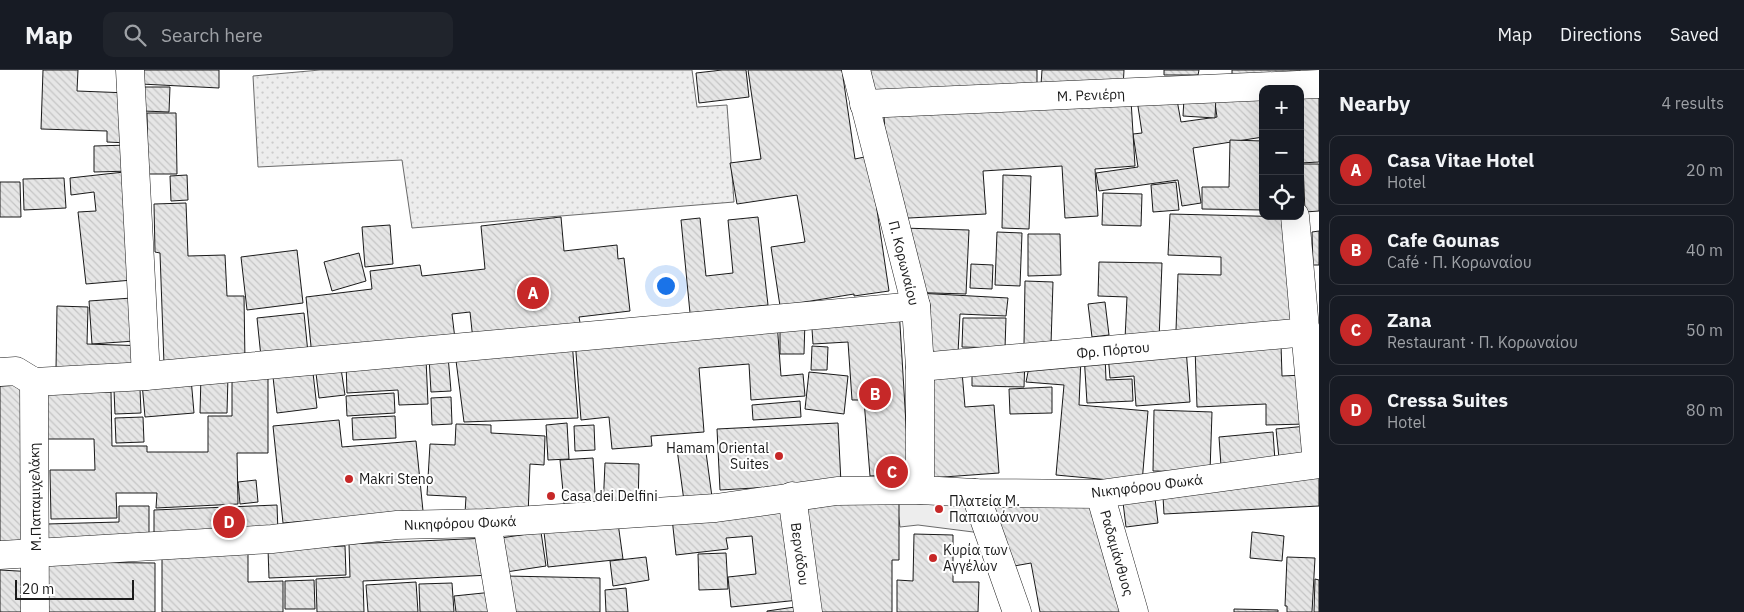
<!DOCTYPE html>
<html lang="en">
<head>
<meta charset="utf-8">
<style>
  :root { --surface:#171b24; --page:#20242c; --text:#f1f3f6; --muted:#9ea1a6; --line:#363941; --accent:#c62828 }
  body { margin:0; font-family:"IBM Plex Sans",sans-serif; background:var(--page); color:var(--text) }
  .controls { position:absolute; right:15px; top:15px; display:grid; overflow:hidden; border-radius:10px; box-shadow:0 5px 20px #0002 }
  .controls button { width:45px; height:45px; display:grid; place-items:center; padding:0; border:0; border-bottom:1px solid var(--line); background:var(--surface); color:var(--text); font:25px sans-serif }
  .scale { position:absolute; left:15px; bottom:12px; width:119px; box-sizing:border-box; padding-left:5px; border:2px solid #1a1a1a; border-top:0; font-size:14px; line-height:18px; white-space:nowrap; color:#1a1a1a; -webkit-text-stroke:4px #fff; paint-order:stroke }
  .you { position:absolute; left:665px; top:215px; width:18px; height:18px; margin:-12px; border:4px solid #fff; border-radius:50%; background:#1a73e8; box-shadow:0 0 0 8px #1a73e833 }
  .badge { display:grid; place-items:center; width:32px; height:32px; border-radius:50%; background:var(--accent); color:#fff; font-size:16px; font-weight:700 }
  .pin { position:absolute; translate:-50% -50%; border:2px solid #fff; box-shadow:0 1px 5px #0006 }
  .list { margin:0; padding:0; list-style:none }
  h2 { display:flex; justify-content:space-between; align-items:center; height:65px; margin:0; padding:0 20px; font-size:21px }
  h2 small { font-size:16px; font-weight:400; color:var(--muted) }
  .list li { display:grid; grid-template-columns:32px 1fr auto; gap:15px; align-items:center; box-sizing:border-box; height:70px; margin:0 10px 10px; padding:0 10px; border:1px solid var(--line); border-radius:10px }
  .list b { display:block; font-size:19px; white-space:nowrap }
  .list p { margin:0; font-size:16px; white-space:nowrap; color:var(--muted) }
  .list em { font-size:16px; font-style:normal; color:var(--muted) }
  .icon { flex:none; width:28px; height:28px; fill:none; stroke:currentColor; stroke-width:2; stroke-linecap:round; stroke-linejoin:round }
  .map { position:relative; flex:none; width:1319px; height:542px; overflow:hidden }
  header { display:flex; align-items:center; gap:30px; box-sizing:border-box; height:70px; padding:0 25px; background:var(--surface); border-bottom:1px solid var(--line) }
  header strong { font-size:24px }
  nav { display:flex; gap:28px; margin-inline-start:auto; font-size:18px }
  .search { width:350px; height:45px; background:var(--page); display:flex; align-items:center; gap:12px; box-sizing:border-box; padding:0 18px; border-radius:10px; color:var(--muted); font-size:19px }
  main { display:flex }
  aside { flex:1; background:var(--surface) }
  .map>svg:first-child { display:block }
</style>
</head>
<body>
<header>
<strong>Map</strong>
<div class="search"><svg class="icon" aria-label="search" viewBox="0 0 24 24"><circle cx="10" cy="10" r="6"/><path d="M15 15l6 6"/></svg>Search here</div>
<nav><a>Map</a><a>Directions</a><a>Saved</a></nav>
</header>
<main>
<div class="map">
<svg width="1319" height="542" viewBox="0 0 1319 542">
  <defs>
    <pattern id="grass-dots" width="8" height="8" patternUnits="userSpaceOnUse" patternTransform="scale(1.25)"><rect width="8" height="8" fill="#ededed"/><path d="M2 2h.1M6 6h.1" fill="none" stroke="#cbcbcb" stroke-width="1.8" stroke-linecap="round"/></pattern>
    <pattern id="building-back-hatch" width="6" height="6" patternUnits="userSpaceOnUse" patternTransform="scale(1.25)"><rect width="6" height="6" fill="#e6e6e6"/><path d="M-1 5l2 2M0 0l6 6M5-1l2 2" fill="none" stroke="#c5c5c5"/></pattern>
  </defs>
  <rect width="100%" height="100%" fill="#fff"/>
  <polygon fill="url(#grass-dots)" stroke="#6a6a6a" points="320,0 692,0 697,37 727,35 734,132 412,158 402,90 258,97 253,6"/>
  <polygon fill="#ededed" stroke="#6a6a6a" points="895,420 975,423 989,464 918,455 900,457"/>
  <g fill="url(#building-back-hatch)" stroke="#1a1a1a">
    <polygon points="43,0 78,0 77,21 129,23 128,73 107,72 107,61 41,59"/>
    <polygon points="142,0 219,0 219,18 141,14"/>
    <polygon points="722,0 746,0 749,27 699,33 696,3"/>
    <polygon points="748,0 842,0 855,89 869,86 889,221 854,226 854,224 780,236 771,177 805,172 797,125 737,134 730,93 761,89"/>
    <polygon points="855,0 1037,0 1037,20 855,26"/>
    <polygon points="1042,0 1124,0 1123,18 1041,15"/>
    <polygon points="1164,0 1199,0 1198,5 1164,5"/>
    <polygon points="1232,0 1300,0 1300,9 1232,7"/>
    <polygon points="143,17 170,17 169,42 143,41"/>
    <polygon points="1319,24 1319,92 1300,93 1300,25"/>
    <polygon points="1214,26 1263,26 1263,67 1193,78 1201,133 1182,136 1178,110 1099,121 1096,103 1138,97 1133,64 1142,63 1137,30 1177,30 1181,52 1217,47"/>
    <polygon points="1216,26 1215,48 1183,46 1184,28"/>
    <polygon points="1131,30 1135,96 1095,99 1098,146 1065,148 1062,96 983,101 986,144 890,149 884,46"/>
    <polygon points="147,43 176,43 177,104 148,104"/>
    <polygon points="1230,70 1263,71 1263,140 1202,139 1202,117 1229,117"/>
    <polygon points="130,75 131,101 94,102 94,76"/>
    <polygon points="1303,94 1319,94 1319,141 1305,142"/>
    <polygon points="133,101 144,209 86,214 78,142 96,141 94,122 71,125 70,108"/>
    <polygon points="187,105 188,130 171,131 170,106"/>
    <polygon points="1003,105 1031,106 1029,159 1002,158"/>
    <polygon points="64,108 66,138 24,140 23,109"/>
    <polygon points="0,112 20,112 21,147 0,147"/>
    <polygon points="1176,112 1179,140 1153,142 1151,115"/>
    <polygon points="1103,123 1142,124 1141,156 1102,155"/>
    <polygon points="186,133 188,186 225,185 227,226 244,226 245,292 164,294 160,183 155,182 154,134"/>
    <polygon points="1170,144 1294,147 1290,263 1176,260 1178,204 1221,205 1221,187 1168,185"/>
    <polygon points="561,147 564,181 617,175 618,189 624,188 630,241 579,247 581,258 473,270 470,242 452,244 455,269 312,286 306,227 372,219 370,201 420,195 422,206 485,199 481,156"/>
    <polygon points="758,147 768,235 690,243 681,150 700,148 706,206 733,203 728,150"/>
    <polygon points="390,155 393,194 365,197 362,157"/>
    <polygon points="902,158 969,160 966,224 900,222"/>
    <polygon points="1319,161 1319,195 1313,195 1312,162"/>
    <polygon points="997,162 1022,163 1020,216 995,215"/>
    <polygon points="1028,164 1060,164 1061,205 1028,206"/>
    <polygon points="297,180 303,233 247,240 241,187"/>
    <polygon points="359,183 366,211 332,221 324,192"/>
    <polygon points="1099,192 1162,193 1159,270 1125,269 1127,227 1098,226"/>
    <polygon points="971,194 993,195 992,219 970,218"/>
    <polygon points="1025,211 1053,212 1051,274 1024,274"/>
    <polygon points="917,223 1008,228 1006,246 960,244 958,283 913,280"/>
    <polygon points="146,227 149,270 92,274 89,231"/>
    <polygon points="1105,232 1109,265 1092,267 1088,234"/>
    <polygon points="57,236 88,237 87,274 148,276 147,301 56,299"/>
    <polygon points="899,238 909,404 870,406 864,330 852,330 848,272 813,274 811,244"/>
    <polygon points="304,243 308,283 261,287 257,248"/>
    <polygon points="963,248 1006,248 1005,278 962,277"/>
    <polygon points="780,250 805,250 804,284 780,284"/>
    <polygon points="777,252 781,306 803,304 805,326 751,330 749,294 699,298 704,362 651,366 652,376 612,379 609,347 581,350 575,269"/>
    <polygon points="572,271 578,348 464,352 455,283"/>
    <polygon points="1281,274 1282,306 1304,305 1306,354 1266,355 1266,334 1197,337 1195,277"/>
    <polygon points="812,276 828,277 827,300 811,300"/>
    <polygon points="1186,278 1190,332 1136,336 1134,306 1110,308 1108,284"/>
    <polygon points="1105,284 1106,310 1132,309 1133,331 1087,333 1084,285"/>
    <polygon points="448,286 451,321 431,322 429,287"/>
    <polygon points="972,288 1025,288 1024,317 972,316"/>
    <polygon points="1081,288 1079,335 1148,341 1142,413 1056,405 1064,315 1026,312 1030,292"/>
    <polygon points="426,289 428,334 399,335 398,320 347,323 346,293"/>
    <polygon points="961,290 965,337 994,335 999,403 930,408 921,293"/>
    <polygon points="340,292 345,325 319,328 315,295"/>
    <polygon points="312,294 317,338 277,343 272,298"/>
    <polygon points="268,302 268,383 237,383 238,434 156,438 157,423 116,423 117,448 51,449 50,400 95,400 94,369 42,369 41,322 111,322 112,376 147,376 147,382 208,382 208,346 232,346 232,303"/>
    <polygon points="809,302 848,306 844,344 805,339"/>
    <polygon points="201,305 228,306 227,343 200,343"/>
    <polygon points="191,308 194,343 145,347 142,313"/>
    <polygon points="25,315 32,479 0,481 0,316"/>
    <polygon points="1052,317 1052,343 1010,344 1009,319"/>
    <polygon points="140,319 141,343 115,344 114,320"/>
    <polygon points="394,323 395,343 347,346 346,326"/>
    <polygon points="451,327 452,354 432,355 431,328"/>
    <polygon points="800,331 801,347 753,350 752,335"/>
    <polygon points="1154,340 1212,342 1210,402 1153,401"/>
    <polygon points="395,346 396,368 353,370 352,348"/>
    <polygon points="143,347 144,372 116,373 115,348"/>
    <polygon points="339,350 342,377 416,371 423,441 283,453 273,356"/>
    <polygon points="567,353 569,389 548,390 546,355"/>
    <polygon points="838,353 841,413 720,420 717,359"/>
    <polygon points="456,354 491,355 491,363 545,366 544,395 530,394 528,446 465,443 466,427 427,425 430,374 455,375"/>
    <polygon points="594,355 595,380 575,381 574,356"/>
    <polygon points="1307,356 1310,385 1279,388 1276,359"/>
    <polygon points="1273,362 1275,391 1221,396 1219,367"/>
    <polygon points="705,375 712,427 684,431 677,379"/>
    <polygon points="593,388 596,441 565,443 560,390"/>
    <polygon points="605,393 639,394 638,439 603,438"/>
    <polygon points="1319,402 1319,436 1164,444 1162,409"/>
    <polygon points="256,410 258,432 240,434 238,412"/>
    <polygon points="1103,413 1124,542 1040,542 1031,493 1003,498 992,433"/>
    <polygon points="1154,420 1158,453 1126,457 1122,424"/>
    <polygon points="899,426 899,490 892,490 892,542 820,542 809,536 807,427"/>
    <polygon points="277,435 278,462 154,472 154,440"/>
    <polygon points="119,436 149,436 149,473 48,480 47,454 119,452"/>
    <polygon points="790,436 799,530 731,537 728,507 756,504 752,466 726,468 728,479 676,485 672,448"/>
    <polygon points="618,453 623,489 548,497 544,462"/>
    <polygon points="541,462 546,496 506,502 501,468"/>
    <polygon points="1252,462 1284,466 1282,491 1250,488"/>
    <polygon points="914,464 953,465 953,512 979,512 978,542 897,542 897,510 913,511"/>
    <polygon points="489,468 491,505 363,511 364,542 317,542 316,509 350,507 349,474"/>
    <polygon points="345,476 346,505 269,508 268,479"/>
    <polygon points="248,483 248,512 283,511 283,542 162,542 162,485"/>
    <polygon points="726,483 728,519 699,520 698,484"/>
    <polygon points="646,487 649,510 613,516 610,491"/>
    <polygon points="1287,487 1315,488 1312,542 1287,542 1287,536 1285,536"/>
    <polygon points="48,492 155,493 155,542 47,542"/>
    <polygon points="0,500 36,502 34,542 0,542"/>
    <polygon points="506,506 600,508 600,542 506,542"/>
    <polygon points="1315,509 1319,510 1319,542 1314,542"/>
    <polygon points="314,510 315,539 285,539 285,511"/>
    <polygon points="416,512 418,542 368,542 366,515"/>
    <polygon points="452,513 454,542 420,542 419,514"/>
    <polygon points="626,518 628,542 606,542 605,520"/>
    <polygon points="493,522 495,542 456,542 454,526"/>
    <polygon points="802,536 802,542 767,542 767,541"/>
    <polygon points="1234,539 1278,540 1278,542 1234,542"/>
  </g>
  <g fill="none" stroke-linecap="round" stroke-linejoin="round">
    <g stroke="#1a1a1a" stroke-width="29">
      <g id="minor">
        <polyline points="130,0 146,306"/>
        <polyline points="856,0 916,236 920,297 920,420"/>
        <polyline points="864,34 1319,14"/>
        <polyline points="1295,146 1317,394"/>
        <polyline points="920,297 1307,262"/>
        <polyline points="0,302 16,301 34,312 146,306 916,236"/>
        <polyline points="34,312 35,542"/>
        <polyline points="975,423 1017,542"/>
        <polyline points="1100,424 1134,542"/>
        <polyline points="792,426 808,542"/>
        <polyline points="487,453 502,542"/>
        <polyline points="0,485 272,469 397,455 487,453 716,438 837,421 920,420 975,423 1100,424 1319,394"/>
      </g>
    </g>
    <use href="#minor" stroke="#fff" stroke-width="28"/>
  </g>
  <g fill="#c62828" stroke="#fff" stroke-width="2">
    <circle cx="779" cy="386" r="5"/>
    <circle cx="349" cy="409" r="5"/>
    <circle cx="551" cy="426" r="5"/>
    <circle cx="939" cy="439" r="5"/>
    <circle cx="933" cy="488" r="5"/>
  </g>
  <g text-anchor="middle" stroke-width="4" stroke-linejoin="round" paint-order="stroke">
    <g font-size="14" fill="#1a1a1a" stroke="#fff">
      <text transform="translate(1091 25) rotate(-2)" y="5">Μ. Ρενιέρη</text>
      <text transform="translate(904 193) rotate(76)" y="5">Π. Κορωναίου</text>
      <text transform="translate(1113 280) rotate(-5)" y="5">Φρ. Πόρτου</text>
      <text transform="translate(1147 416) rotate(-7)" y="5">Νικηφόρου Φωκά</text>
      <text transform="translate(35 427) rotate(-91)" y="5">Μ.Παπαμιχελάκη</text>
      <text transform="translate(460 453) rotate(-2)" y="5">Νικηφόρου Φωκά</text>
      <text transform="translate(1117 483) rotate(74)" y="5">Ραδαμάνθυος</text>
      <text transform="translate(800 484) rotate(82)" y="5">Βερνάδου</text>
    </g>
    <g font-size="14" fill="#1a1a1a" stroke="#fff" text-anchor="start">
      <text x="769" y="383" text-anchor="end">Hamam Oriental<tspan x="769" dy="16">Suites</tspan></text>
      <text x="359" y="414">Makri Steno</text>
      <text x="561" y="431">Casa dei Delfini</text>
      <text x="949" y="436">Πλατεία Μ.<tspan x="949" dy="16">Παπαιωάννου</tspan></text>
      <text x="943" y="485">Κυρία των<tspan x="943" dy="16">Αγγέλων</tspan></text>
    </g>
  </g>
</svg>
<div class="controls">
<button>+</button>
<button>−</button>
<button><svg class="icon" aria-label="locate" viewBox="0 0 24 24"><circle cx="12" cy="12" r="6"/><path d="M12 2v4M12 18v4M2 12h4M18 12h4"/></svg></button>
</div>
<div class="scale">20 m</div>
<div class="you"></div>
<div class="pin badge" style="left:533px;top:223px">A</div>
<div class="pin badge" style="left:875px;top:324px">B</div>
<div class="pin badge" style="left:892px;top:402px">C</div>
<div class="pin badge" style="left:229px;top:452px">D</div>
</div>
<aside>
<h2>Nearby<small>4 results</small></h2>
<ul class="list">
<li><span class="badge">A</span><div><b>Casa Vitae Hotel</b><p>Hotel</p></div><em>20 m</em></li>
<li><span class="badge">B</span><div><b>Cafe Gounas</b><p>Café · Π. Κορωναίου</p></div><em>40 m</em></li>
<li><span class="badge">C</span><div><b>Zana</b><p>Restaurant · Π. Κορωναίου</p></div><em>50 m</em></li>
<li><span class="badge">D</span><div><b>Cressa Suites</b><p>Hotel</p></div><em>80 m</em></li>
</ul>
</aside>
</main>
</body>
</html>
